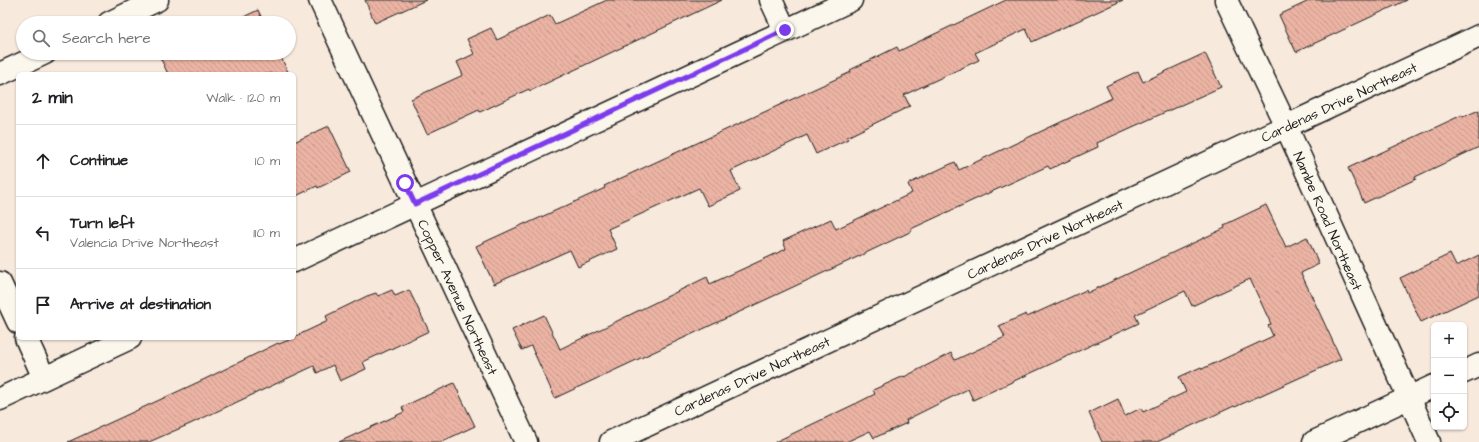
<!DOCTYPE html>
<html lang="en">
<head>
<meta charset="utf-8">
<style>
  :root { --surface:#fff; --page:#f2f2f2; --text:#202124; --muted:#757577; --line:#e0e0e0 }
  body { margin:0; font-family:"Architects Daughter",sans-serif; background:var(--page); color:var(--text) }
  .controls { position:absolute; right:12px; bottom:12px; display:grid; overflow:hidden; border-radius:6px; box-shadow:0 1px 3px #0004 }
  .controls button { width:36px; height:36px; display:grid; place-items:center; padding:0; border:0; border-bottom:1px solid var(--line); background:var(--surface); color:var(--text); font:20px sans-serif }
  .stop { position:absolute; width:12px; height:12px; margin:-9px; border:3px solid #7c3aed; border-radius:50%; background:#fff }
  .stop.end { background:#7c3aed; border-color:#fff; box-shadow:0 1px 4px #0008 }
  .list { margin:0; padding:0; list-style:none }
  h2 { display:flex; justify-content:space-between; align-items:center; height:52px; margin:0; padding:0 16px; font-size:17px }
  h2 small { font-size:13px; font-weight:400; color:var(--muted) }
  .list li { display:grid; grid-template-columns:26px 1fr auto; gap:12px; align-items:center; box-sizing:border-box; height:72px; padding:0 16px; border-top:1px solid var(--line) }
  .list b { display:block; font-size:15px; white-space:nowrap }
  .list p { margin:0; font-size:13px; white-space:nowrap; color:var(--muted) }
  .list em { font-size:13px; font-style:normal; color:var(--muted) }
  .icon { flex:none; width:22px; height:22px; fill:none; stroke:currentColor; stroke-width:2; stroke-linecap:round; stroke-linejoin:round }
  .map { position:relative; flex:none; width:1479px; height:442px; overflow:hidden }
  .search { position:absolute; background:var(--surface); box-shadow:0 1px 3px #0004; left:16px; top:16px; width:280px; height:44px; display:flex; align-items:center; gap:10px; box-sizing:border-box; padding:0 14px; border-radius:22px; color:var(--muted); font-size:15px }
  .panel { position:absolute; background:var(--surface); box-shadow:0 1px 3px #0004; left:16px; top:72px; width:280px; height:268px; border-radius:6px }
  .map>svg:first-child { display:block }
</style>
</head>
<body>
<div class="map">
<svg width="1479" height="442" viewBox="0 0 1479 442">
  <defs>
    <pattern id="building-back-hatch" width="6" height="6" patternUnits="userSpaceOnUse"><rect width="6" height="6" fill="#ebb3a3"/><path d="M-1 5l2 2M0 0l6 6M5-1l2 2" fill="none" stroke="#c9998c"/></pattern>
  </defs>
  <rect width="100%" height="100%" fill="#f8e9dd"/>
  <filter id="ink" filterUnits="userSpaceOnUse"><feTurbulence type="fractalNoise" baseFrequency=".025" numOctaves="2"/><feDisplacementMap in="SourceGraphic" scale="8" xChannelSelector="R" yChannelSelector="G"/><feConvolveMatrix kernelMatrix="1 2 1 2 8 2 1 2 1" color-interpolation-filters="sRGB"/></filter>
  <g filter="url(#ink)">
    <g fill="url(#building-back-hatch)" stroke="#1c1c1c">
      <polygon points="365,0 426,0 375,23"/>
      <polygon points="607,0 722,0 530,91 529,89 480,112 479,110 427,134 411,99 463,75 457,62 474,54 467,39 491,28 497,40 550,15 555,24"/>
      <polygon points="1006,0 1123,0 1032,42 1026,29 975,53 979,60 904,95 910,106 847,137 848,139 816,154 807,135 731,171 740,191 708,206 699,188 608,229 617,249 578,267 570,250 494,284 476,246 526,223 526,224 605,188 604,186 851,72 850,70 897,47 899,51"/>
      <polygon points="1311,0 1407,0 1296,52 1279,15"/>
      <polygon points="258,10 264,23 231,23"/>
      <polygon points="168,53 279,53 289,74 168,74 160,57"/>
      <polygon points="1205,53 1221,87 1097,143 1098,147 1050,169 1048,166 991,192 911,229 912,231 851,260 555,398 531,346 522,350 512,330 544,315 560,349 707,277 710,284 786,249 783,241 831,219 836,229 912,193 908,184 955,162 959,170 1112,98 1106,86 1138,71 1143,82"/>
      <polygon points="1479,110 1479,147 1415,177 1416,179 1364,203 1348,168 1462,115 1463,117"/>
      <polygon points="329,126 351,172 318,188 317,186 294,197 294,142"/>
      <polygon points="1266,205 1286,247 1307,237 1319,264 1301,273 1341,359 1235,407 1234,406 1157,442 1102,442 1089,413 1118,399 1125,416 1141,408 1143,412 1186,392 1179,377 1201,367 1202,369 1273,336 1268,325 1271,324 1250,279 1192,306 1185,291 1135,315 1139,323 973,400 968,389 906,420 907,423 874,438 870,431 846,442 775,442 857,403 875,394 873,390 904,376 904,377 951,353 955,360 1005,337 999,326 1026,314 1027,317 1086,290 1087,293 1225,228 1224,225"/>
      <polygon points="1450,254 1456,266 1479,255 1479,295 1421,322 1400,278"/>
      <polygon points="392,290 395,296 409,290 429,331 363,362 366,369 340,381 333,365 317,373 314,366 190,424 149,442 68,442 205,379 278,343 279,344 294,338 294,337 328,321 326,316 367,296 376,293 378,296"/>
      <polygon points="454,383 475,426 441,442 339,442 404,412 402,407"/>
    </g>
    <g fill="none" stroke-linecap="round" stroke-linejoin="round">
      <g stroke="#1c1c1c" stroke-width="25">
        <g id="minor">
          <polyline points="320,0 526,442"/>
          <polyline points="771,0 785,30"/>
          <polyline points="1226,0 1286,126 1429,442"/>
          <polyline points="109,23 157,0"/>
          <polyline points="0,74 45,53"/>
          <polyline points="294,261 851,0"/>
          <polyline points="0,283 18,322"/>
          <polyline points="26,338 44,378"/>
          <polyline points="1464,372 1479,365"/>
          <polyline points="0,399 130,338"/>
          <polyline points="611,442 1479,36"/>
          <polyline points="1314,442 1434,386"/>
        </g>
      </g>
      <use href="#minor" stroke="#fbf7ec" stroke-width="22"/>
    </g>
  </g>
  <g fill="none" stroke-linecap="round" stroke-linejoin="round" filter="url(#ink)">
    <polyline stroke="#7c3aed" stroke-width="5" points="405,183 415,204 785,30"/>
  </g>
  <g text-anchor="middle" stroke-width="3" stroke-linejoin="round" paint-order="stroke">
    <g font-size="14" fill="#1c1c1c" stroke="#fbf7ec">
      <text transform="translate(1339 102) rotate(-25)" y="5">Cardenas Drive Northeast</text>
      <text transform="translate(1328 221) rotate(66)" y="5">Nambe Road Northeast</text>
      <text transform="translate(1045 239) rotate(-25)" y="5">Cardenas Drive Northeast</text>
      <text transform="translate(458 297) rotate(65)" y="5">Copper Avenue Northeast</text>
      <text transform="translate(752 376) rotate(-25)" y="5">Cardenas Drive Northeast</text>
    </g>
  </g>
</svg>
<div class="controls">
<button>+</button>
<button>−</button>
<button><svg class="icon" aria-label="locate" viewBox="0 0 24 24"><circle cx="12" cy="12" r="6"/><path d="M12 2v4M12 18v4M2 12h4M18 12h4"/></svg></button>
</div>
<div class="stop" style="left:405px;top:183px"></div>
<div class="stop end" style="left:785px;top:30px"></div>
<div class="search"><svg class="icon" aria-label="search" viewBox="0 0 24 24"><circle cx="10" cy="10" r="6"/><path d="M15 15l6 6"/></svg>Search here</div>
<section class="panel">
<h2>2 min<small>Walk · 120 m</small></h2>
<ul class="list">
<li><svg class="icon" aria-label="ahead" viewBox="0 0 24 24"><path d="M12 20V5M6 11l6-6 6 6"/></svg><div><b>Continue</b></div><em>10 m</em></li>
<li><svg class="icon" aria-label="left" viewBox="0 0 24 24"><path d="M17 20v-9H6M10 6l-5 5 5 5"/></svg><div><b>Turn left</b><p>Valencia Drive Northeast</p></div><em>110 m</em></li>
<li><svg class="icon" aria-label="arrive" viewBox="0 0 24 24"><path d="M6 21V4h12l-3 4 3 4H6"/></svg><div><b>Arrive at destination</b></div></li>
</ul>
</section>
</div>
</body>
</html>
